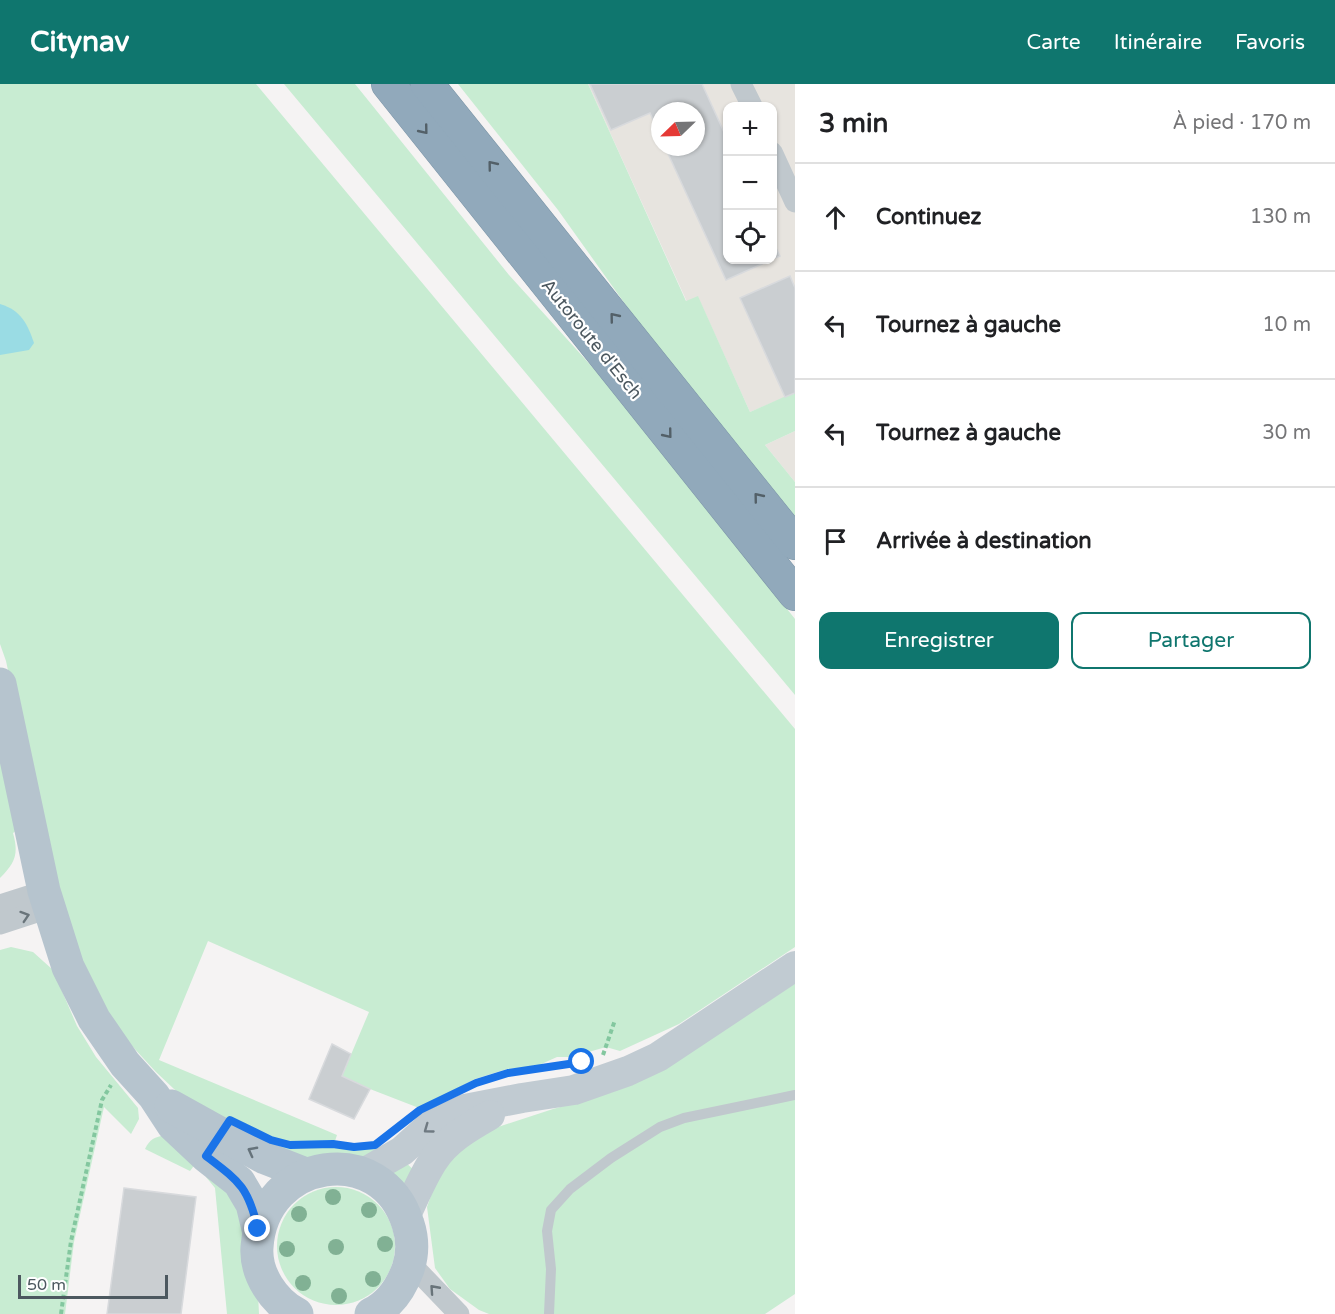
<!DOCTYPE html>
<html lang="fr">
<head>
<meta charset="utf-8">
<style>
  :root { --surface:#fff; --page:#f6f6f6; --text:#202124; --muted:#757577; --line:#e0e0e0; --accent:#0f766e }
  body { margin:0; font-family:"Varela Round",sans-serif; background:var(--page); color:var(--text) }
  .controls { position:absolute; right:18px; top:18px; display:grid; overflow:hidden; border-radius:12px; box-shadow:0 2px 4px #0004 }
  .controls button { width:54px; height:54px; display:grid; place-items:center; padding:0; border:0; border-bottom:2px solid var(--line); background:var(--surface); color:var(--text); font:30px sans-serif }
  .compass { position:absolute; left:651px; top:18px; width:54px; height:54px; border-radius:50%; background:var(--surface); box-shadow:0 2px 4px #0004; rotate:247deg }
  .scale { position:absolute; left:18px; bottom:15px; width:150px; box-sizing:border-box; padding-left:6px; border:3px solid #4c585f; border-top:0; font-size:16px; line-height:21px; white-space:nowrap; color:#4c585f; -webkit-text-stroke:4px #fff; paint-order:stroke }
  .stop { position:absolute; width:18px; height:18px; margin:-14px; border:4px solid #1a73e8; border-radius:50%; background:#fff }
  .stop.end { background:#1a73e8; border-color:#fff; box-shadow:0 2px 6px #0008 }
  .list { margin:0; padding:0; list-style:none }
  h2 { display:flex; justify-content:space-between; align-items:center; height:78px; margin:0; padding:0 24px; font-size:26px }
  h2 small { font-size:20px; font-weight:400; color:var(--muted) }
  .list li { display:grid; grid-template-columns:39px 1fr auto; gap:18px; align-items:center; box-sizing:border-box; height:108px; padding:0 24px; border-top:2px solid var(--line) }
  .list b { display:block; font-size:22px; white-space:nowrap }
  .list em { font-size:20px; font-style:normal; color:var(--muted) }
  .actions { display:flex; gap:12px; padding:18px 24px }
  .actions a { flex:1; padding:14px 0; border:2px solid var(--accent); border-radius:12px; text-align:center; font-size:21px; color:var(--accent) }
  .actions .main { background:var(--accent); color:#fff }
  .icon { flex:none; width:33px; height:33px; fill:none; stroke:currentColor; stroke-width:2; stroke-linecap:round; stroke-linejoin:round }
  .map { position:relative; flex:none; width:795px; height:1230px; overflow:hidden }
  header { display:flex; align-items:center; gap:36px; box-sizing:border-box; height:84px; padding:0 30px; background:var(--accent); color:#fff }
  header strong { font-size:28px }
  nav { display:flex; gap:33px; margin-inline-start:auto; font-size:21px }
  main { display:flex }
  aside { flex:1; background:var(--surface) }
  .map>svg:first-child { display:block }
</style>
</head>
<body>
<header>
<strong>Citynav</strong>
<nav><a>Carte</a><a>Itinéraire</a><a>Favoris</a></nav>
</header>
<main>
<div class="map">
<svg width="795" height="1230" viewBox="0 0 795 1230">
  <rect width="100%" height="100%" fill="#f5f3f3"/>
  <g fill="#e7e4df" fill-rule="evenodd">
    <path d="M 588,0 L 795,0 L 795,309 L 750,328 L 698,213 L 687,218 ZM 728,22 L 772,22 L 772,176 L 728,176 ZM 660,27 L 696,27 L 696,63 L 660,63 Z"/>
    <polygon points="795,347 795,398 765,361"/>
  </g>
  <g fill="#c8ecd2">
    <polygon points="0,0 256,0 795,645 795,863 679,940 620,967 606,963 571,973 557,973 537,982 507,985 475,995 419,1024 370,1005 342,992 369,928 208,857 159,976 337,1051 334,1060 354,1063 375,1061 381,1070 376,1072 306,1074 288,1072 192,1022 156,988 132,962 106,928 78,876 49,779 6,577 0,560"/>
    <polygon points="284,0 355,0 509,191 614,307 795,535 795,611"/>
    <polygon points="458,0 588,0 686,217 698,212 750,328 795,308 795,347 765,361 795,398 795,438 665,276 558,126"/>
    <path d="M 0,666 L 17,746 L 13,749 C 19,770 15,779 0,794 Z"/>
    <polygon points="11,863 33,868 53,886 77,942 96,973 138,1024 139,1035 131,1050 104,1023 74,1158 65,1230 0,1230 0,866"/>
    <polygon points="795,894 795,1210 765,1230 489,1230 479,1226 450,1205 435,1184 427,1123 441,1082 462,1061 495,1044 553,1025 600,1012"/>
    <path d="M 166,1051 L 196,1079 L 190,1087 L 145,1065 C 150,1055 154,1053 166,1051 Z"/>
    <polygon points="403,1076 416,1088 406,1102 393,1089"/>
    <polygon points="211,1084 237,1105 258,1209 259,1230 227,1230 215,1104 206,1093"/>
    <circle cx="336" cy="1162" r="59"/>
  </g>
  <path fill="#9adce4" d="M 0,220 C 21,226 28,241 34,259 L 29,266 L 0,271 Z"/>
  <g fill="#caced1" stroke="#d8dadd" stroke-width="1.5">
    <polygon points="590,0 702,0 728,57 728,176 771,176 726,196 665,63 696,63 696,27 660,27 660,51 650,29 611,46"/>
    <polygon points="772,156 780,172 772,175"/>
    <polygon points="790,192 795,204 795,309 785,313 740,214"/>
    <polygon points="332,960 351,970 342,992 370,1005 354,1035 309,1015"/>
    <polygon points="124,1104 196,1113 181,1230 107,1230"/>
  </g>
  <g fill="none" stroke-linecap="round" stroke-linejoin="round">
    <g stroke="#7c95a7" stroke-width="34">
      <g id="highway">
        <polyline points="388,0 795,510"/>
        <polyline points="427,0 795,459"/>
      </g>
    </g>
    <g stroke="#83c79f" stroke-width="4" stroke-dasharray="4.5 3" stroke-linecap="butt">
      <polyline points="603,971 615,936"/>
      <polyline points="500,991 516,988"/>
      <polyline points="61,1230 71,1157 102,1016 111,1001"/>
    </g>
    <polyline stroke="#c0c8cd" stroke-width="10" points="549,1230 551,1185 547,1147 551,1126 570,1105 611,1074 660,1043 684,1034 795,1011"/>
    <g stroke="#c0c8cd" stroke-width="21">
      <polyline points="741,0 752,22"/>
      <polyline points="772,68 795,118"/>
      <polyline points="0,821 44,807"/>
      <polyline points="0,840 49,824"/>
      <polyline points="410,1179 459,1230"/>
    </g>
    <g stroke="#c1cbd2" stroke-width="30">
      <polyline points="362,1090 402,1067 431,1041 465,1025 522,1014 574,1006 628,987 658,973 795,882"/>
      <path d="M 406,1131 C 414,1114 422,1094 433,1077 C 446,1056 469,1043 490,1031"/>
    </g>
    <g stroke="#b6c4ce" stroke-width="33">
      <polyline points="0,600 44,807 68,883 94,935 125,980 154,1012 173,1041 206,1072 239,1098 252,1120 258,1145"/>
      <polyline points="171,1022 265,1074 306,1090"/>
      <path d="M 297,1230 C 274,1218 255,1190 257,1163 C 263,1073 382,1055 408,1140 C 413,1155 413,1170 408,1185 C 401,1204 390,1221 371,1230"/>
    </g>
    <use href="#highway" stroke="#91a9bb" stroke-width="33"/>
  </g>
  <g fill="#81b194">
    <circle cx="333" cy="1113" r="8"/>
    <circle cx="369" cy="1126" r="8"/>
    <circle cx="299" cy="1130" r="8"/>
    <circle cx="385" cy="1160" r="8"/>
    <circle cx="336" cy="1163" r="8"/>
    <circle cx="287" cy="1165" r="8"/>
    <circle cx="373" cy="1195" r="8"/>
    <circle cx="303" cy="1199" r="8"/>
    <circle cx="339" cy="1212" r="8"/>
  </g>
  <defs><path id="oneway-chevron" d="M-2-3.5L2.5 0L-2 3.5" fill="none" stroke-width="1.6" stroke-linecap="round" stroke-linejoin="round" transform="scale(1.5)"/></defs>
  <g stroke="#536068">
    <use href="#oneway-chevron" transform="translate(424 46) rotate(51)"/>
    <use href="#oneway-chevron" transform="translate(492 81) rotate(-129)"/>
    <use href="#oneway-chevron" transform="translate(614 233) rotate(-129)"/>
    <use href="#oneway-chevron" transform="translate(668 350) rotate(51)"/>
    <use href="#oneway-chevron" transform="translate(758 413) rotate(-129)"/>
  </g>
  <g stroke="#69747a">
    <use href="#oneway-chevron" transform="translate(25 832) rotate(-18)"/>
    <use href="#oneway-chevron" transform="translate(434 1205) rotate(-132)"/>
  </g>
  <use stroke="#6f7a82" href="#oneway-chevron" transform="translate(428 1045) rotate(144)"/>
  <use stroke="#66737b" href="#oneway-chevron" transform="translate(252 1067) rotate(-152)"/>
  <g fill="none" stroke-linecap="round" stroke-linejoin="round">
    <path stroke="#1a73e8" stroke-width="8" d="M 258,1145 C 248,1103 240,1098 206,1072 L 230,1036 L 271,1056 L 290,1061 L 333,1060 L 354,1063 L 375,1061 L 420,1026 L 476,999 L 508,989 L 582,978"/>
  </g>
  <g text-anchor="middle" stroke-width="4.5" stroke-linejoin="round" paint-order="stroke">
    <g font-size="18" fill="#4c585f" stroke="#fff">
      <text transform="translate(592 255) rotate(51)" y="6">Autoroute d'Esch</text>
    </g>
  </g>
</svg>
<div class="controls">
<button>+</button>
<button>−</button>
<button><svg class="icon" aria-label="locate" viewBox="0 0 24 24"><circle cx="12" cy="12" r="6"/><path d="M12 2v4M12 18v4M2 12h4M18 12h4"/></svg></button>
</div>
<svg class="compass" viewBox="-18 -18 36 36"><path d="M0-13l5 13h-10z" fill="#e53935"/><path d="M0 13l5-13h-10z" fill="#757577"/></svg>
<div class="scale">50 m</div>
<div class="stop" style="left:582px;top:978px"></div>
<div class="stop end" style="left:258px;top:1145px"></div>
</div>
<aside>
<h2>3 min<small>À pied · 170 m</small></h2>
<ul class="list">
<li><svg class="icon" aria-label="ahead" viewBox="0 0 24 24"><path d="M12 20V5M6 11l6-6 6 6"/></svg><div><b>Continuez</b></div><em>130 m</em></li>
<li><svg class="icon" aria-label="left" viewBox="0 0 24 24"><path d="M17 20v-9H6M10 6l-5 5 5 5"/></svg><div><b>Tournez à gauche</b></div><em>10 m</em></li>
<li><svg class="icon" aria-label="left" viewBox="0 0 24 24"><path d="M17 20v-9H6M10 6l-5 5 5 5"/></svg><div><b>Tournez à gauche</b></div><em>30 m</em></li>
<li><svg class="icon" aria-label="arrive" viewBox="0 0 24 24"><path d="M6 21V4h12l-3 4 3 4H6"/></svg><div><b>Arrivée à destination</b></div></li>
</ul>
<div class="actions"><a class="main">Enregistrer</a><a>Partager</a></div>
</aside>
</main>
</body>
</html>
